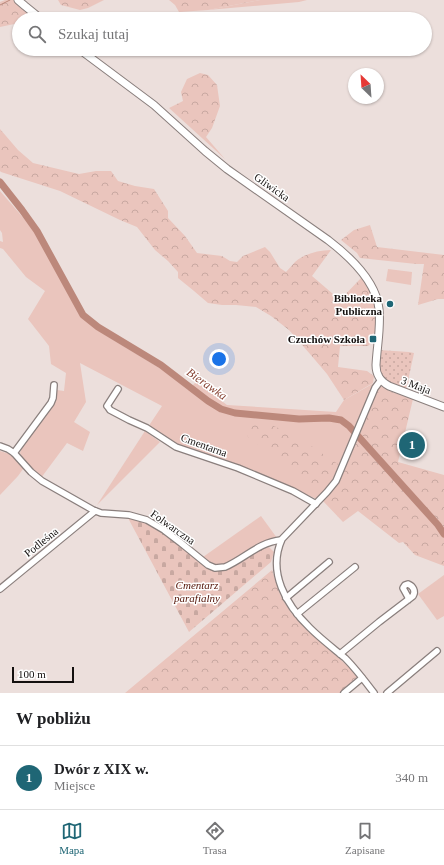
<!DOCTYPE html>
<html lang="pl">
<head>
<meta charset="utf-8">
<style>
  :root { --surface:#fff; --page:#f2f2f2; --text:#202124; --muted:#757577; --line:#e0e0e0; --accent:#1f6675 }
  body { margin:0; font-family:Georgia,serif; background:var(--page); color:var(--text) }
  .compass { position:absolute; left:348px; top:68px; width:36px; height:36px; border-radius:50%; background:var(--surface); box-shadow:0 1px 3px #0004; rotate:335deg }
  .scale { position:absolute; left:12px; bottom:10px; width:62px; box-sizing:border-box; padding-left:4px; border:2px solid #14100f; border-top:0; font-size:11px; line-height:14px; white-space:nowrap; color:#14100f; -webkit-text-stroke:3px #fff; paint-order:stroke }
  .you { position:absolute; left:219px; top:359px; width:14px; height:14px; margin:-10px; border:3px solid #fff; border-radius:50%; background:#1a73e8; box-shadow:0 0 0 6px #1a73e833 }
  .badge { display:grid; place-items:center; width:26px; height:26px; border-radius:50%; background:var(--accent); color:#fff; font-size:13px; font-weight:700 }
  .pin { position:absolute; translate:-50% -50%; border:2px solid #fff; box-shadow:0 1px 4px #0006 }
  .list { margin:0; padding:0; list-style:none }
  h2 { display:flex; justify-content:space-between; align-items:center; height:52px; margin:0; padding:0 16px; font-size:17px }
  h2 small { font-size:13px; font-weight:400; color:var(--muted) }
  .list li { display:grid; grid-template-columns:26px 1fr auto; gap:12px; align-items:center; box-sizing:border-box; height:64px; padding:0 16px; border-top:1px solid var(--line) }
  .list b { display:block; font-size:15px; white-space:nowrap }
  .list p { margin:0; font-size:13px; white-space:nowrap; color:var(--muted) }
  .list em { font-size:13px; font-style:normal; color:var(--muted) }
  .icon { flex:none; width:22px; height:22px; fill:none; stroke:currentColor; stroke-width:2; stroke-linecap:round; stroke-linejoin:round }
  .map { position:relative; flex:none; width:444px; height:693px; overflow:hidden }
  .search { position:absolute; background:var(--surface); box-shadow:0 1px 3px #0004; left:12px; right:12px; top:12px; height:44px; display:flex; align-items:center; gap:10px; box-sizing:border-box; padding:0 14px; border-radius:22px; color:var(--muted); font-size:15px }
  .sheet { height:116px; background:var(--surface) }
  nav { display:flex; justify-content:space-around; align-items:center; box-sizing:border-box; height:56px; border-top:1px solid var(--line); background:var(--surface); font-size:11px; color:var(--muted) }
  nav a { display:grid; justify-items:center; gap:2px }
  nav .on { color:var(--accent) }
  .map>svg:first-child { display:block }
</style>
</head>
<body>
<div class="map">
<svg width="444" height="693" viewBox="0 0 444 693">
  <defs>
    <pattern id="forest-crowns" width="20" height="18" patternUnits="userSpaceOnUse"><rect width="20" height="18" fill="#eac5bd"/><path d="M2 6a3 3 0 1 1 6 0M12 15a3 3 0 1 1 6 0" fill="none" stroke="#c8a8a1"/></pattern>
    <pattern id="cemetery-stones" width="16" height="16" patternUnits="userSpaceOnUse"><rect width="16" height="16" fill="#eac5bd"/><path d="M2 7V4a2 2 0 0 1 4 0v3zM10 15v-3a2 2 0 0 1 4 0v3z" fill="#c8a8a1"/></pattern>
    <pattern id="park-dots" width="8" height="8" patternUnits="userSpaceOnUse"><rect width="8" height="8" fill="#eac5bd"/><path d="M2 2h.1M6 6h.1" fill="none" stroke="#c8a8a1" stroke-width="1.8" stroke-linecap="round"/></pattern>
  </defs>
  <rect width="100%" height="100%" fill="#ecdfdc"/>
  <g fill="#eac5bd">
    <polygon points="260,0 307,0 299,2 208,10"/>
    <path d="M 0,191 L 33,229 L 78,311 L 97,330 L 166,372 L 188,390 L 196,382 L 227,405 L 336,412 L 344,400 L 374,383 L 331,483 L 317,499 L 260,476 L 177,444 L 165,438 L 160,433 L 148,427 L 162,406 L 80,363 L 86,402 L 74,422 L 90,432 L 83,451 L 67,443 L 41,478 C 32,471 25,463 20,453 L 23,445 L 56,401 L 57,390 L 64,391 L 66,373 L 51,364 L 49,346 L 28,319 L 45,291 L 26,277 L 3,249 L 0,248 L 0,241 L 3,242 L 2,233 L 0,230 Z"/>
    <polygon points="388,269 412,272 411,285 386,281"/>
    <polygon points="145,431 160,442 97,505"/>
    <polygon points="0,451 10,454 22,465 23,469 18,476 0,495"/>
    <polygon points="261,516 277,538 226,564 215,566 203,558 203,557"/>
    <polygon points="444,575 444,616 437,620 418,594"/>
  </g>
  <g fill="url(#forest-crowns)">
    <polygon points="5,0 14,0 35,19 19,19 19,23 0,27 0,2"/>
    <polygon points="58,0 104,0 88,8 80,10 61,5"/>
    <polygon points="169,0 260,0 208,10 179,12 175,5"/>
    <polygon points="200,73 208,75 217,85 220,106 212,128 206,137 225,159 169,108 183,101 181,92 187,79"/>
    <path d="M 0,129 L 18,150 L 33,163 L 79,174 L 96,171 L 111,171 L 118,181 L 135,186 L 154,189 L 168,211 L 168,218 L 185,236 L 197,253 L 222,256 L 230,261 L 237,262 L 243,256 L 265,247 L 270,252 L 280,268 L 286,272 C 289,269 292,265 295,262 C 304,254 318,250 331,250 L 312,276 L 340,300 L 362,277 L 369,288 L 376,306 L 376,332 L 372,334 L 371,343 L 368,346 L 340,346 L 338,367 L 367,371 L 374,376 L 373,383 L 344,400 L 327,374 L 310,354 L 289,330 L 271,316 L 256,307 L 236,305 L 222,305 L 208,303 L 194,291 L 178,278 L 178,272 L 168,261 L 155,250 L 137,227 L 120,220 L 60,191 L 1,172 L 0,171 Z"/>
    <polygon points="370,225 377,247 444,255 444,299 438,299 418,305 424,264 416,264 360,258 357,253 341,240 354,230"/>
    <polygon points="383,386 392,392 413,399 398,462 444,475 444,566 415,555 403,542 399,543 358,511 343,522 323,501 339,483 375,397 379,387"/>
    <polygon points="262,420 304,441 338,464 322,488 297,478 272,455 248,437 246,427 248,423"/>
    <polygon points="272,570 281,597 292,614 358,676 340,693 125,693"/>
  </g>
  <polygon fill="url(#cemetery-stones)" points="128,518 142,518 210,569 219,571 225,570 262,548 269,547 274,552 271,562 189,632"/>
  <polygon fill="url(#park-dots)" points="379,350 409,352 414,353 406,390 395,387 381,376 379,368"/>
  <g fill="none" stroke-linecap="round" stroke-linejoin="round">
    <polyline stroke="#bc887b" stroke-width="1" points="0,5 10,0"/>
    <polyline stroke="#bc887b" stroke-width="7" points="0,182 22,210 37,231 83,315 98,327 161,365 208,401 221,409 235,413 299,419 329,418 341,420 349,426 438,525 444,534"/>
    <g stroke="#8a7f7d" stroke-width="8">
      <g id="minor">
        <polyline points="118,389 107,406 108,407 110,410 129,420 147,428 176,447 238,468 293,491 316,504"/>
        <path d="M 0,446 L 8,449 L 14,453 L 31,472 L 42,481 L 93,510 L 101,513 L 129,515 L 147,520 L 164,530 L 181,543 L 208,565 L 215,568 L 225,567 C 244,559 259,542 281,540"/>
        <polyline points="14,453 51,403 53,398 54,385"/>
        <polyline points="0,589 95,511"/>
        <polyline points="286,598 329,562"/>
        <polyline points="297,614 355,567"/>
        <path d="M 340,654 L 379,622 L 413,596 C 416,591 413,586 408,584 L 405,585 L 403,588 L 408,597 L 408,600"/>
        <polyline points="344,693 362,678"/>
        <path d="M 374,693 C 365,681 356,669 345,658 C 333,648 321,639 310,628 C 286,605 267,572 282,539 L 327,492 L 336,481 L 375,388 L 381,380"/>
        <polyline points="387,693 437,651"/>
      </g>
    </g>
    <g stroke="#8a7f7d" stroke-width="9">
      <g id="major">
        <polyline points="18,0 25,6 41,19"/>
        <path d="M 79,49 L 154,105 L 205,151 L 227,169 L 328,240 C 349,256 376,281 379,309 C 381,327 377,346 376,365 C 376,375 380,381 389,386 L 444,407"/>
      </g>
    </g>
    <use href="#minor" stroke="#fff" stroke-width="5.5"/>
    <use href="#major" stroke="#fff" stroke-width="7"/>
  </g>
  <g fill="#1f6675" stroke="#fff" stroke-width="1.5">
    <circle cx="390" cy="304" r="4"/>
    <rect x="369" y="335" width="8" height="8" rx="2"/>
  </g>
  <g text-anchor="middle" stroke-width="3" stroke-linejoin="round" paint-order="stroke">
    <g font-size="11" fill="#14100f" stroke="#fff">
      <text transform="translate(272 187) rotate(35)" y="4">Gliwicka</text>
      <text transform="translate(416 385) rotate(21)" y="4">3 Maja</text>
      <text transform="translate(204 445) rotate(20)" y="4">Cmentarna</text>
      <text transform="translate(173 527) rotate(35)" y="4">Folwarczna</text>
      <text transform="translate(41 542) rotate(-39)" y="4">Podleśna</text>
    </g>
    <g font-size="11" font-weight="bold" fill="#14100f" stroke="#fff" text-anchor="end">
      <text x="382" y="302">Biblioteka<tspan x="382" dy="13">Publiczna</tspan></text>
      <text x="365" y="343">Czuchów Szkoła</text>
    </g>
    <g font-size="11" font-style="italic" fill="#521205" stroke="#fff">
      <text x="197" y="589">Cmentarz<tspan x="197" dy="13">parafialny</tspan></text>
    </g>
    <g font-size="12" font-style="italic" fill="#854031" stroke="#fff">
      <text transform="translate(207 384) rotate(35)" y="4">Bierawka</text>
    </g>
  </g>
</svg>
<svg class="compass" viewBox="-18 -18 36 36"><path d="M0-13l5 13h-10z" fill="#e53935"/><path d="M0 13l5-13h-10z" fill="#757577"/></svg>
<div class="scale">100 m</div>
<div class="you"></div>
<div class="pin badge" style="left:412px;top:445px">1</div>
<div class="search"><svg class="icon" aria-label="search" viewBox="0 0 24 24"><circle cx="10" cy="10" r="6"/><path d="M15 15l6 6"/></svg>Szukaj tutaj</div>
</div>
<section class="sheet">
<h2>W pobliżu<small></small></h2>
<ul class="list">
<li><span class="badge">1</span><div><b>Dwór z XIX w.</b><p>Miejsce</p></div><em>340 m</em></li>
</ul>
</section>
<nav>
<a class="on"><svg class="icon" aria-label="map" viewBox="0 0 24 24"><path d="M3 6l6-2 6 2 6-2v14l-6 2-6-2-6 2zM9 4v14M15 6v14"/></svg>Mapa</a>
<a><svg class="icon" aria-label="directions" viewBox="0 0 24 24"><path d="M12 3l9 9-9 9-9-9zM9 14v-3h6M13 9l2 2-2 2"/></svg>Trasa</a>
<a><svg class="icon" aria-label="saved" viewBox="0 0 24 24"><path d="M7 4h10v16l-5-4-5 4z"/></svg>Zapisane</a>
</nav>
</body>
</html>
